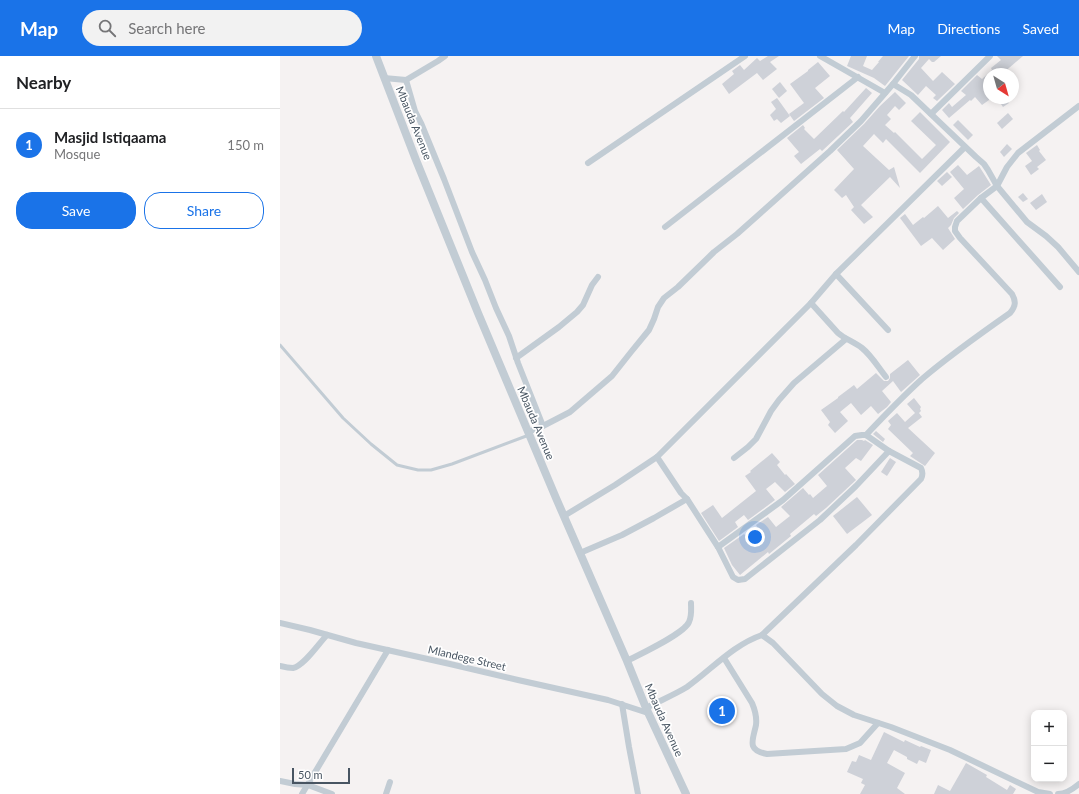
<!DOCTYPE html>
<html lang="en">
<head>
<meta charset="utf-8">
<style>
  :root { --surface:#fff; --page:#f2f2f2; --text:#202124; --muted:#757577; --line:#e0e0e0; --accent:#1a73e8 }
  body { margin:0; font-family:Lato,sans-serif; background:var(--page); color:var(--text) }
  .controls { position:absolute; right:12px; bottom:12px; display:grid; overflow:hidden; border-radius:8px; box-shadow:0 2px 10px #0003 }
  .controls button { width:36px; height:36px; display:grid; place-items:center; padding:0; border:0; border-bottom:1px solid var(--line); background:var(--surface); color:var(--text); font:20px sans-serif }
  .compass { position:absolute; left:703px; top:12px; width:36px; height:36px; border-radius:50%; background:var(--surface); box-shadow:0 2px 10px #0003; rotate:143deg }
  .scale { position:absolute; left:12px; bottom:10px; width:58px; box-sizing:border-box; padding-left:4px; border:2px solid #485562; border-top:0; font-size:11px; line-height:14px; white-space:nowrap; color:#485562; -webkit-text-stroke:3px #fff; paint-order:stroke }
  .you { position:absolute; left:475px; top:481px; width:14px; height:14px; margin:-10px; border:3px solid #fff; border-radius:50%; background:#1a73e8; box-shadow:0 0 0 6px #1a73e833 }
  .badge { display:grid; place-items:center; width:26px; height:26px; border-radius:50%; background:var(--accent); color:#fff; font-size:13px; font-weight:700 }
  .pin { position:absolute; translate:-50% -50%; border:2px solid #fff; box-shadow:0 1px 4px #0006 }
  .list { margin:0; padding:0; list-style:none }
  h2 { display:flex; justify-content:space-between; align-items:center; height:52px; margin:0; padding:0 16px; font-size:17px }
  h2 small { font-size:13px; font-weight:400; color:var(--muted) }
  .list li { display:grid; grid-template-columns:26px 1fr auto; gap:12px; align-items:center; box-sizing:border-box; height:72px; padding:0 16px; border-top:1px solid var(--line) }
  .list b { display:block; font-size:15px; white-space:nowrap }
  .list p { margin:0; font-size:13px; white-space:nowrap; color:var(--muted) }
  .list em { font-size:13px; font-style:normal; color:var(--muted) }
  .actions { display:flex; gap:8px; padding:12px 16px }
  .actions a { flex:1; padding:9px 0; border:1px solid var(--accent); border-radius:16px; text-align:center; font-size:14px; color:var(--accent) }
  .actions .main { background:var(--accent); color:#fff }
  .icon { flex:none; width:22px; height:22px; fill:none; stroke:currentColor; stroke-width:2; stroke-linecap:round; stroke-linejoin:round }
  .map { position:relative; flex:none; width:799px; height:738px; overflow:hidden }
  header { display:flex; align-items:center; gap:24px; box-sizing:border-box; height:56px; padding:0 20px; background:var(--accent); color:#fff }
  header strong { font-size:19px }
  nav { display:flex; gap:22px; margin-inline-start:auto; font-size:14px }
  .search { width:280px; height:36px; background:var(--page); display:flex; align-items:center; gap:10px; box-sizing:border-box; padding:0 14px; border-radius:22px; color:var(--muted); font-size:15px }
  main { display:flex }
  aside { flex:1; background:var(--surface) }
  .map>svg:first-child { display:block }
</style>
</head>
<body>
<header>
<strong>Map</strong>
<div class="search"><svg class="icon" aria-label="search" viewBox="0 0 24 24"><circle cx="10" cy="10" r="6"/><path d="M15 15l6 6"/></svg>Search here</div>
<nav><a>Map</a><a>Directions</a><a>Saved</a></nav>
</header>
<main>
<aside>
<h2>Nearby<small></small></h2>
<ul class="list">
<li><span class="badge">1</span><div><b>Masjid Istiqaama</b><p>Mosque</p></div><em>150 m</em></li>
</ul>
<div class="actions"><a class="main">Save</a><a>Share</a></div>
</aside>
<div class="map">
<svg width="799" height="738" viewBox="0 0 799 738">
  <rect width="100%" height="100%" fill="#f5f2f2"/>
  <g fill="#ced1d8">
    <polygon points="488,0 499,0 490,6 497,13 483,24 477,17 449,38 442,28 454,18 452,15 460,9 464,14 477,2 480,5"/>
    <polygon points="571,0 587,0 583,10 592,14 599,6 598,6 603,0 629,0 605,30 594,22 567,10"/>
    <polygon points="639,0 661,0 654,6 652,6 649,3 641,12 653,25 662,16 675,28 657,45 653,42 656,39 646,30 638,39 622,24 639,3"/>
    <polygon points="717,0 743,0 722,18 709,18 709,44 702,49 695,41 691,45 690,44 669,62 662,54 669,47 672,51 686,39 681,35 697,19 702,23 712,14 711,12 721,4"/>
    <polygon points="538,6 550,20 535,32 544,42 514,65 509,58 524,47 510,28 528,15 528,14"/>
    <polygon points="500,26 507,35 499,42 492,33"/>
    <polygon points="586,32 592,37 570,62 573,66 542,95 540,93 521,108 514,100 519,96 507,82 523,69 525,72 524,73 534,83 563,55 564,56"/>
    <polygon points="615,36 626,47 619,54 615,50 607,59 611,63 605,69 614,77 615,76 642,103 656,89 631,65 640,56 670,86 640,117 606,83 603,87 594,78 583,90 609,114 614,111 620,132 610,121 581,149 593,161 584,168 571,154 574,151 566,139 562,142 554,134 574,113 557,94 584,68 600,50"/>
    <polygon points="497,42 510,60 501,67 497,63 494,65 490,59 496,53 491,46"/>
    <polygon points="717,42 725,42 729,47 723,51"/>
    <polygon points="728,57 733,63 722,73 717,67"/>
    <polygon points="678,64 693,79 688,84 673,69"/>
    <polygon points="727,88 732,93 724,101 720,96"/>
    <polygon points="757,89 760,94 759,95 766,104 757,111 759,113 751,119 745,110 752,105 746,97"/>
    <polygon points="678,109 687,119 699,110 711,129 698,139 683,153 674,142 684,133 670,116"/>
    <polygon points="667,116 672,121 662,130 657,125"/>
    <polygon points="743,137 748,143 743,146 738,141"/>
    <polygon points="762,138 767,146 756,154 750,147"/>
    <polygon points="658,150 668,162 677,155 679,157 674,162 671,169 668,172 675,183 663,194 652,182 641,190 620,162 625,158 633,169 643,161 644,162"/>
    <polygon points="628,304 640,319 621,336 613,325 602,335 611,346 607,351 598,358 591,350 581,359 571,347 560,356 568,365 555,377 548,369 550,366 541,354 558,342 558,341 574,329 577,333 596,317 604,325 608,325 610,322 610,318"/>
    <polygon points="634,342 641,351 640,353 641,355 639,357 642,361 628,372 655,397 645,410 630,400 633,397 608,373 611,369 608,365 617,357 625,366 635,357 627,348"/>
    <polygon points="596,375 605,383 603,386 593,378"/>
    <polygon points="577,384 582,384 584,385 585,384 593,389 581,405 576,402 565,412 576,424 546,452 536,460 534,458 510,478 511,480 489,498 488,496 460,519 452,509 444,492 464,478 468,482 479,474 476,469 488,461 496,471 510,460 501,451 523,432 529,439 530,438 533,442 547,430 538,419"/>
    <polygon points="492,397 500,406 497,409 505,419 506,418 515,428 505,436 495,426 486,433 495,444 468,464 464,459 455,466 458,471 439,485 421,457 433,449 442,462 476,435 465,420 471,416 470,415"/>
    <polygon points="610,402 616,406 607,420 601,416"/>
    <polygon points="577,441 592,459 567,478 553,460"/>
    <polygon points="604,676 624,686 625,684 640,691 641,690 651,694 646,707 639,704 637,708 627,703 627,701 614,694 607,707 625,717 617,732 625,738 580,738 585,729 581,727 583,723 567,716 572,705 576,706 579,699 591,704"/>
    <polygon points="686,707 707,719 706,721 727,734 730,729 736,733 733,738 654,738 658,729 670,735"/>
  </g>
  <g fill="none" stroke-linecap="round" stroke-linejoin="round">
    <polyline stroke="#c2ccd4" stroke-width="3" points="0,289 63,362 91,388 117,409 138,414 151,414 172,408 249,379"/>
    <g stroke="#c2ccd4" stroke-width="6">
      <polyline points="540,0 605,37"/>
      <polyline points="104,22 126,24 158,5 165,0"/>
      <polyline points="126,24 135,55 141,67 164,123 192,196 205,224 216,252 229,280 238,307 263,370"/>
      <polyline points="613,28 631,39 675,81 696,101 704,108 708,114 717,130 747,166 766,180 778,191 799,216"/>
      <polyline points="651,58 710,0"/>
      <polyline points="308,107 465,0"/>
      <polyline points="701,142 780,231"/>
      <polyline points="385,171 578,21"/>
      <polyline points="556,218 608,274"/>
      <path d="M 531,247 L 558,277 C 565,283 574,286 582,292 C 591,299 598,311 606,321"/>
      <polyline points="236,302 279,271 297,256 303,249 312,229 318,221"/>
      <polyline points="248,376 263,370 290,356 332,320 351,296 369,274 374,263 378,251 384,242 398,231 434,196 457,178 550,95 581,65 613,28 635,0"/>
      <path d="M 586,379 C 604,360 622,341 642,323 C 670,299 700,278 730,257 C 736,250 736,245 732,238 L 680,182 L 675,175 L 675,171 L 677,165 L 701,142 L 717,130 L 727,111 L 738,97 L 799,50"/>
      <polyline points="377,401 401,437 407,443 438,491 453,521 458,524 465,523 540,464 576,430 609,395"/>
      <polyline points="454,402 468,391 476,383 491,355 499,344 514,327 566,283"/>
      <polyline points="284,460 335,429 377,401 531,247 556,218 685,91"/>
      <path d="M 438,491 L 503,444 L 575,380 L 582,379 L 586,379 L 609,395 L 641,412 C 643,416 643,419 641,423 L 576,489 L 482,579"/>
      <polyline points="300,497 342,479 374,462 407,443"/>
      <polyline points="0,567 30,574 76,587 170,608 238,624 328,644 368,657"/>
      <path d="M 444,602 L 472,647 C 475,654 477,661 476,669 C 473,684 466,694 487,698 L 566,693 L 580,687 L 598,667"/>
      <path d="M 347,605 C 360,598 404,578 409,566 C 412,560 411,554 411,547"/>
      <path d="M 0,610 C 4,611 9,612 13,612 C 24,610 39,587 47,579"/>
      <polyline points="342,648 349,691 358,738"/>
      <path d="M 366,652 C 379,645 394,639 407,631 C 432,613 453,589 482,579 L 493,587 L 542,638 L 557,650 L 574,659 L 611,671 L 670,694 L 758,736 L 770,738"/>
      <polyline points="0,725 15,728 28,729 52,738"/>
      <polyline points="22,738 108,594"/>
      <polyline points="106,738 110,726"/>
      <path d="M 778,738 C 786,738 793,733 799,728"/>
    </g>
    <polyline stroke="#c2ccd4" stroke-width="8" points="96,0 136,104 198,257 276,442 347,605 366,652 406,738"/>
  </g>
  <g text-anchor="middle" stroke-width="3.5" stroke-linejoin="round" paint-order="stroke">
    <g font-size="11" fill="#485562" stroke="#fff">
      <text transform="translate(134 67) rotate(68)" y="4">Mbauda Avenue</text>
      <text transform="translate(256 367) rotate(67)" y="4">Mbauda Avenue</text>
      <text transform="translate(187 602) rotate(13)" y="4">Mlandege Street</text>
      <text transform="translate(384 664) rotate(66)" y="4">Mbauda Avenue</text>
    </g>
  </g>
</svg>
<div class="controls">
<button>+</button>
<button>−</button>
</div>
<svg class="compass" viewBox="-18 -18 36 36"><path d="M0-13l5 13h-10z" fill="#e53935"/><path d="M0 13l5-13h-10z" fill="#757577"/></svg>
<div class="scale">50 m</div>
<div class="you"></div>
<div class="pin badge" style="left:442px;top:655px">1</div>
</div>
</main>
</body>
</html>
